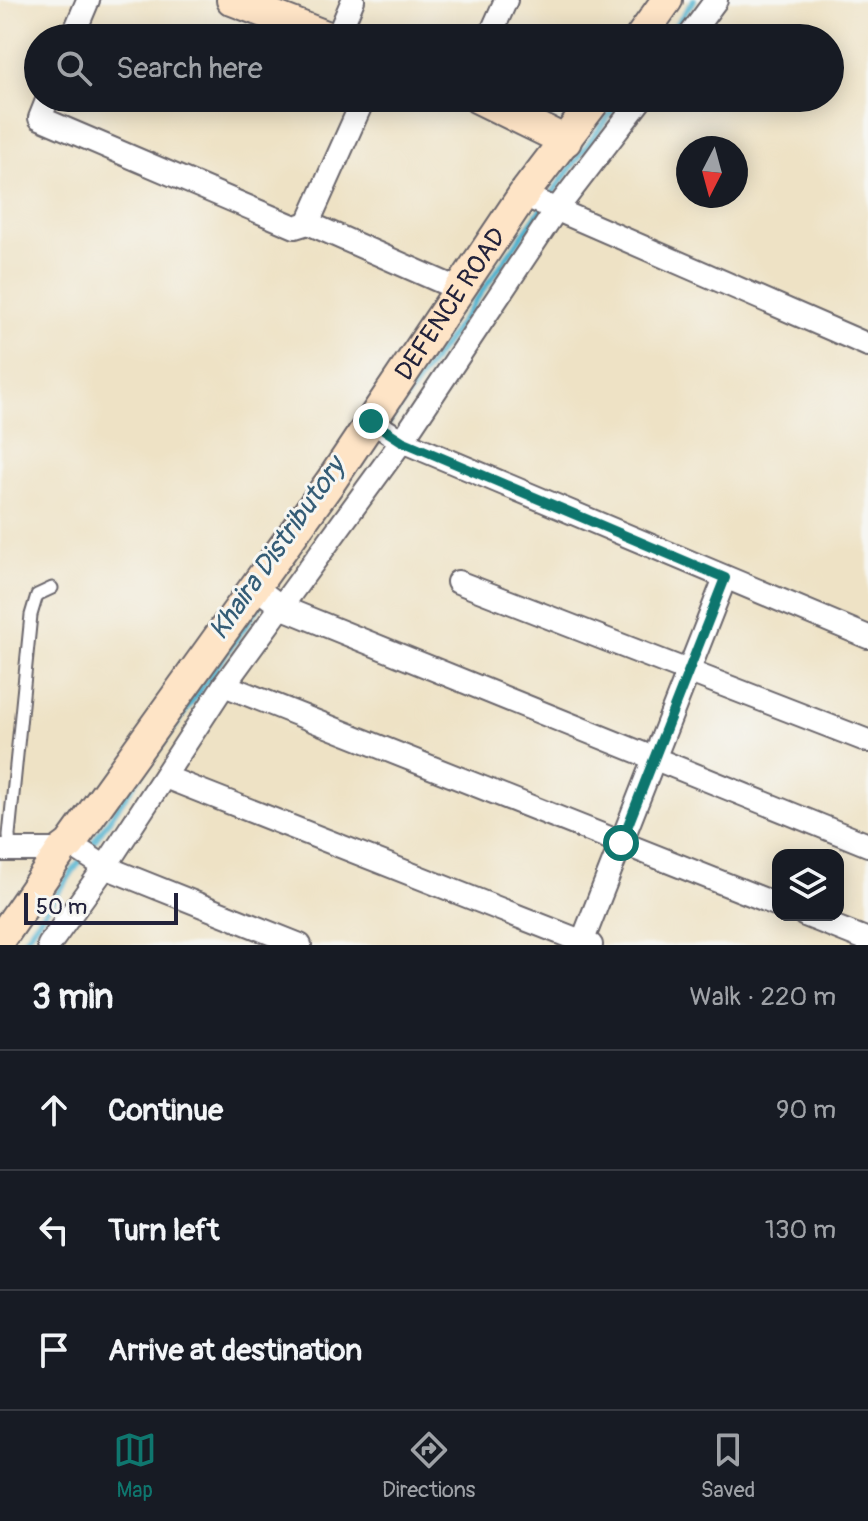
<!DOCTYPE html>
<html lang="en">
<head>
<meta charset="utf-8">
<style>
  :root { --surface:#171b24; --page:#242831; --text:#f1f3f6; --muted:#9ea1a6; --line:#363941; --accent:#0f766e }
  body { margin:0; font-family:Pangolin,sans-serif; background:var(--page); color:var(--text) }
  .controls { position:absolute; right:24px; bottom:24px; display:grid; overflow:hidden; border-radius:16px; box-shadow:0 4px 20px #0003 }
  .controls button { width:72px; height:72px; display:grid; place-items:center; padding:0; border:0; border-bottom:2px solid var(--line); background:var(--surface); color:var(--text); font:40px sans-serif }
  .compass { position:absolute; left:676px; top:136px; width:72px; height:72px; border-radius:50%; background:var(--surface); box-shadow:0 4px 20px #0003; rotate:186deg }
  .scale { position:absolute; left:24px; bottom:20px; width:154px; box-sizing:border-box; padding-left:8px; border:4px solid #22223b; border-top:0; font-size:22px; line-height:28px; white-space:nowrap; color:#22223b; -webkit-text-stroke:6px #f6f6f2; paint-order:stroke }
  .stop { position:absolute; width:24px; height:24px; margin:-18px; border:6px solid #0f766e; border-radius:50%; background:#fff }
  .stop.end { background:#0f766e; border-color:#fff; box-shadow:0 2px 8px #0008 }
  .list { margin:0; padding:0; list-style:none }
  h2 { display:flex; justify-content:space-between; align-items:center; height:104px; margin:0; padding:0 32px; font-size:34px }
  h2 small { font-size:26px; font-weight:400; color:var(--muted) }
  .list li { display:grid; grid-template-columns:52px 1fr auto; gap:24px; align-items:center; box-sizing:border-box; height:120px; padding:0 32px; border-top:2px solid var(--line) }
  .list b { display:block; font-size:30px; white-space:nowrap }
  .list em { font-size:26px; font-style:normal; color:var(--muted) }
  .icon { flex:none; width:44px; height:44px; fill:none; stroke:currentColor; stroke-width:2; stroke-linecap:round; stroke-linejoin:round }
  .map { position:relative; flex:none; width:868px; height:945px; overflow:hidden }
  .search { position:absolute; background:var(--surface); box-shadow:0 4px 20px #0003; left:24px; right:24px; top:24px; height:88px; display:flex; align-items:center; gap:20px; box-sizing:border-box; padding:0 28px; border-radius:44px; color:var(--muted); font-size:30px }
  .sheet { height:464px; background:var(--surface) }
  nav { display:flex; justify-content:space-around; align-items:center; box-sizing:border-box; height:112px; border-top:2px solid var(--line); background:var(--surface); font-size:22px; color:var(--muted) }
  nav a { display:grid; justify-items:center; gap:4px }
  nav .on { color:var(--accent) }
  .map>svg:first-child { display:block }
</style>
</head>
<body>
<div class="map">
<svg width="868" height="945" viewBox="0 0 868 945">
  <rect width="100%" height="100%" fill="#f6f6f2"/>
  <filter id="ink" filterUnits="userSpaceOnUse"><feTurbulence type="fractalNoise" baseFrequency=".0125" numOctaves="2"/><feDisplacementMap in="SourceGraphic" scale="16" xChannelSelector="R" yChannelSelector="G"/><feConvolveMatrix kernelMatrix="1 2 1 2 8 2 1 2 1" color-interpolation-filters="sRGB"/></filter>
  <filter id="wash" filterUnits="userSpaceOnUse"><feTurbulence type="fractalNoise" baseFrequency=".006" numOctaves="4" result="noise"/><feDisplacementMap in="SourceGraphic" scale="32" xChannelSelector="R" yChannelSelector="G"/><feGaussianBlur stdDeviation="1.8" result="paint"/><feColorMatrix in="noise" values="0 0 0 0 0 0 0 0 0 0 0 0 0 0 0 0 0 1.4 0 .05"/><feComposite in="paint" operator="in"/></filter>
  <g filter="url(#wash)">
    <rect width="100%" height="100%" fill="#eee2c5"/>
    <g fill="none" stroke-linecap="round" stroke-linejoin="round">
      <g stroke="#50b2cf" stroke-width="6">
        <polyline points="666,38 694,0"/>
        <polyline points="547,200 622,98"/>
        <polyline points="387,425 541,209"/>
        <polyline points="367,455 381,434"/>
        <polyline points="21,945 263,601"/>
      </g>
    </g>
  </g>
  <g filter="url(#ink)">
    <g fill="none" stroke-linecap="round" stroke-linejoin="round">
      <g stroke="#69656b" stroke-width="15">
        <polyline id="lane" points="10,850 9,835 31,615 37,595 52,588"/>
      </g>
      <g stroke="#69656b" stroke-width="26">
        <g id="street">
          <polyline points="72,38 88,0"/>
          <polyline points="337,38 353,0"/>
          <polyline points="489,38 506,0"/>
          <polyline points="688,38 716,0"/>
          <polyline points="48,98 40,118 295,227 308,223 460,290"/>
          <polyline points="523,195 868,345"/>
          <polyline points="308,223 364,98"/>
          <polyline points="371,421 402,441 868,637"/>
          <polyline points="458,582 868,741"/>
          <polyline points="254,586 283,608 868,845"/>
          <polyline points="224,685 778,905"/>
          <polyline points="165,777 591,945"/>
          <polyline points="0,850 62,850"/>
          <polyline points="805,915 868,940"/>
          <polyline points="49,945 105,867 70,844"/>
          <polyline points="300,945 105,867 224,685 402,441 556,210 642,98"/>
          <polyline points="581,945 725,578"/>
        </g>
      </g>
      <g stroke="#69656b" stroke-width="34">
        <g id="secondary">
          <polyline points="232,0 331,38"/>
          <polyline points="640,38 667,0"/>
          <polyline points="478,98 566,141"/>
          <path id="s1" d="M 0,940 L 62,850 L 70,844 L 331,481 L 523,195 L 597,98"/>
        </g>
      </g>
      <use href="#lane" stroke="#fff" stroke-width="11"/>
      <use href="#street" stroke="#fff" stroke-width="22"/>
      <use href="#secondary" stroke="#fee4c6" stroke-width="30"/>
    </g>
  </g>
  <g fill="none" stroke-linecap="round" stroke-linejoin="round" filter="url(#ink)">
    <polyline stroke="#0f766e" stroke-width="10" points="371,421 402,441 725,578 621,843"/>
  </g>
  <g text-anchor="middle" stroke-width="6" stroke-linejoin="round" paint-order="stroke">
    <g font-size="26" fill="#22223b" stroke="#f6f6f2">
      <text dy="9" stroke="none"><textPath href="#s1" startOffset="780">DEFENCE ROAD</textPath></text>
    </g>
    <g font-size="28" font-style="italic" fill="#345c76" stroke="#f6f6f2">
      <text transform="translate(276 548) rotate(-55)" y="10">Khaira Distributory</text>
    </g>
  </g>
</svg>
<div class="controls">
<button><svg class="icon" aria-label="layers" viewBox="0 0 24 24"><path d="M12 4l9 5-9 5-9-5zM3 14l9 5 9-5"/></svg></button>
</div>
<svg class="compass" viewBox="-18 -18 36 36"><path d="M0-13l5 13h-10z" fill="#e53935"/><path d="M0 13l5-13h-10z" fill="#9ea1a6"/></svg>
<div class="scale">50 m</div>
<div class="stop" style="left:621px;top:843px"></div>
<div class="stop end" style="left:371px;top:421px"></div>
<div class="search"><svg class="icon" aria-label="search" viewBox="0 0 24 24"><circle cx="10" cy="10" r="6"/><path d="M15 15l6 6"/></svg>Search here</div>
</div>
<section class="sheet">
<h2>3 min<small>Walk · 220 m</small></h2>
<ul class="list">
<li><svg class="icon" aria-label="ahead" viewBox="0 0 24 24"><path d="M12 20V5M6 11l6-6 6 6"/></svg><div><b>Continue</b></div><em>90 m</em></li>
<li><svg class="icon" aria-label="left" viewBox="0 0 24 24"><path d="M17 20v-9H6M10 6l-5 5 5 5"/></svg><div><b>Turn left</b></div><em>130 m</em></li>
<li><svg class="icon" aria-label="arrive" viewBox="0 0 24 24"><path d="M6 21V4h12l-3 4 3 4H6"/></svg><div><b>Arrive at destination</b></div></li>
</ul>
</section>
<nav>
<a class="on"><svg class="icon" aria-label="map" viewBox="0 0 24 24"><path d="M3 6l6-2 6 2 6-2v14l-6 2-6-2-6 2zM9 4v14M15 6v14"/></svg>Map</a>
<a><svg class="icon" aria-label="directions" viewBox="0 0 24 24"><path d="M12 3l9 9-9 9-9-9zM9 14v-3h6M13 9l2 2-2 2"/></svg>Directions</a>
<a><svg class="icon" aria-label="saved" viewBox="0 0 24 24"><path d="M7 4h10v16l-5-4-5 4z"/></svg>Saved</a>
</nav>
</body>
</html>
